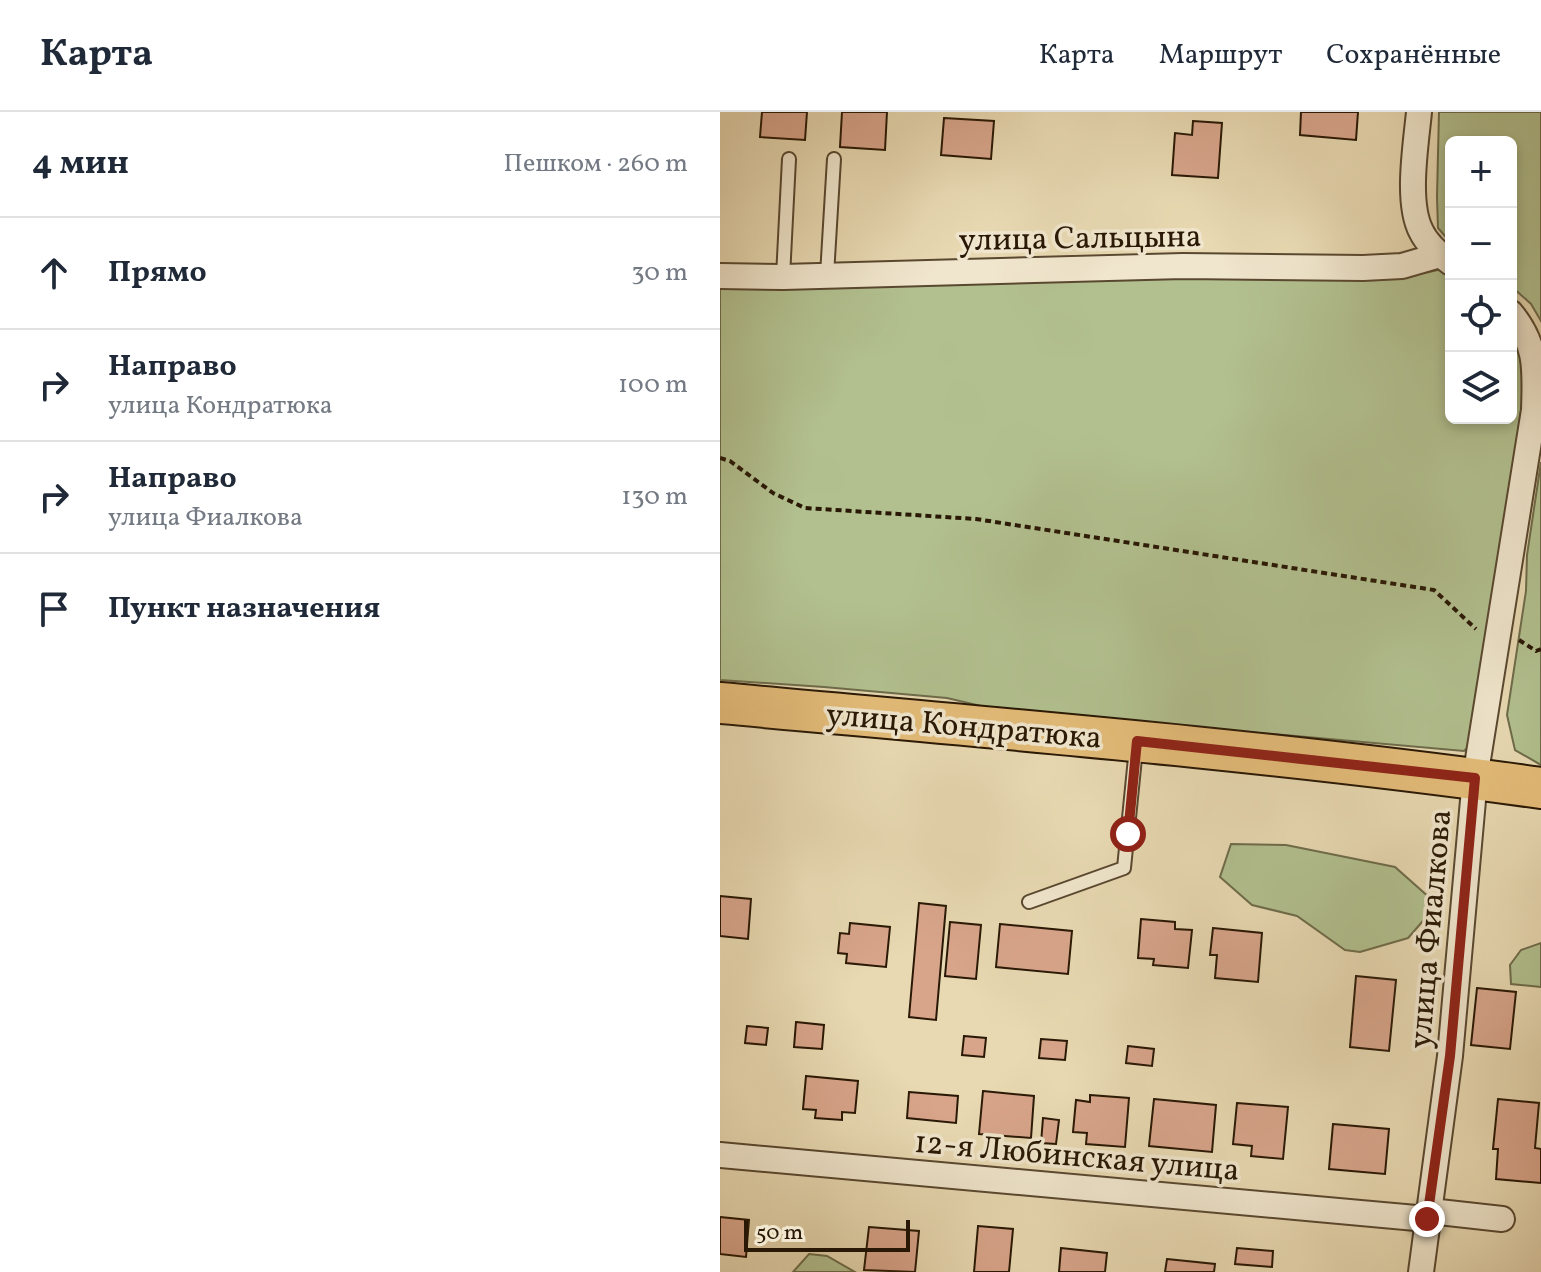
<!DOCTYPE html>
<html lang="ru">
<head>
<meta charset="utf-8">
<style>
  :root { --surface:#fff; --page:#f6f6f7; --text:#1f2937; --muted:#747a83; --line:#e0e1e3 }
  body { margin:0; font-family:Vollkorn,serif; background:var(--page); color:var(--text) }
  .controls { position:absolute; right:24px; top:24px; display:grid; overflow:hidden; border-radius:12px; box-shadow:0 4px 12px #0003 }
  .controls button { width:72px; height:72px; display:grid; place-items:center; padding:0; border:0; border-bottom:2px solid var(--line); background:var(--surface); color:var(--text); font:40px sans-serif }
  .scale { position:absolute; left:24px; bottom:20px; width:166px; box-sizing:border-box; padding-left:8px; border:4px solid #291805; border-top:0; font-size:22px; line-height:28px; white-space:nowrap; color:#291805; -webkit-text-stroke:6px #f0e6cd; paint-order:stroke }
  .stop { position:absolute; width:24px; height:24px; margin:-18px; border:6px solid #8f2418; border-radius:50%; background:#fff }
  .stop.end { background:#8f2418; border-color:#fff; box-shadow:0 2px 8px #0008 }
  .list { margin:0; padding:0; list-style:none }
  h2 { display:flex; justify-content:space-between; align-items:center; height:104px; margin:0; padding:0 32px; font-size:34px }
  h2 small { font-size:26px; font-weight:400; color:var(--muted) }
  .list li { display:grid; grid-template-columns:52px 1fr auto; gap:24px; align-items:center; box-sizing:border-box; height:112px; padding:0 32px; border-top:2px solid var(--line) }
  .list b { display:block; font-size:30px; white-space:nowrap }
  .list p { margin:0; font-size:26px; white-space:nowrap; color:var(--muted) }
  .list em { font-size:26px; font-style:normal; color:var(--muted) }
  .icon { flex:none; width:44px; height:44px; fill:none; stroke:currentColor; stroke-width:2; stroke-linecap:round; stroke-linejoin:round }
  .map { position:relative; flex:none; width:821px; height:1160px; overflow:hidden }
  header { display:flex; align-items:center; gap:48px; box-sizing:border-box; height:112px; padding:0 40px; background:var(--surface); border-bottom:2px solid var(--line) }
  header strong { font-size:38px }
  nav { display:flex; gap:44px; margin-inline-start:auto; font-size:28px }
  main { display:flex }
  aside { flex:1; background:var(--surface) }
  .map>svg:first-child { display:block }
</style>
</head>
<body>
<header>
<strong>Карта</strong>
<nav><a>Карта</a><a>Маршрут</a><a>Сохранённые</a></nav>
</header>
<main>
<aside>
<h2>4 мин<small>Пешком · 260 m</small></h2>
<ul class="list">
<li><svg class="icon" aria-label="ahead" viewBox="0 0 24 24"><path d="M12 20V5M6 11l6-6 6 6"/></svg><div><b>Прямо</b></div><em>30 m</em></li>
<li><svg class="icon" aria-label="right" viewBox="0 0 24 24"><path d="M7 20v-9h11M14 6l5 5-5 5"/></svg><div><b>Направо</b><p>улица Кондратюка</p></div><em>100 m</em></li>
<li><svg class="icon" aria-label="right" viewBox="0 0 24 24"><path d="M7 20v-9h11M14 6l5 5-5 5"/></svg><div><b>Направо</b><p>улица Фиалкова</p></div><em>130 m</em></li>
<li><svg class="icon" aria-label="arrive" viewBox="0 0 24 24"><path d="M6 21V4h12l-3 4 3 4H6"/></svg><div><b>Пункт назначения</b></div></li>
</ul>
</aside>
<div class="map">
<svg width="821" height="1160" viewBox="0 0 821 1160">
  <rect width="100%" height="100%" fill="#e8d9b2"/>
  <filter id="stains"><feTurbulence type="fractalNoise" baseFrequency=".0025" numOctaves="4"/><feColorMatrix values="0 0 0 0 .2 0 0 0 0 .09 0 0 0 0 .02 0 0 0 .5 -.17"/></filter>
  <radialGradient id="worn" r=".72"><stop offset=".6" stop-color="#630" stop-opacity="0"/><stop offset="1" stop-color="#630" stop-opacity=".3"/></radialGradient>
  <g fill="#b2c08f" stroke="#6e6c4a" stroke-width="2">
    <polygon points="719,0 821,0 821,209 811,192 791,174 791,30 731,30 731,131 718,116 717,85"/>
    <polygon points="727,156 731,159 731,306 791,306 791,209 808,249 755,628 744,639 553,622 361,609 291,601 227,586 104,575 0,568 0,173 465,165 615,166 704,161"/>
    <polygon points="821,350 821,653 795,638 787,603 806,479 807,443"/>
    <polygon points="511,732 566,733 675,755 711,787 709,802 688,826 640,840 625,838 577,804 532,793 500,765"/>
    <polygon points="821,831 821,875 791,872 790,853 801,838"/>
    <polygon points="89,1142 107,1144 135,1160 73,1160"/>
  </g>
  <g fill="#d8a58b" stroke="#291805" stroke-width="2">
    <polygon points="42,0 87,0 85,28 40,25"/>
    <polygon points="122,0 167,0 165,38 120,35"/>
    <polygon points="581,0 638,0 636,28 580,23"/>
    <polygon points="224,6 274,9 271,47 221,43"/>
    <polygon points="473,9 502,11 498,66 452,63 455,21 472,23"/>
    <polygon points="0,784 31,787 28,827 0,824"/>
    <polygon points="199,791 226,794 216,908 189,905"/>
    <polygon points="421,807 455,810 455,817 472,818 468,856 433,853 434,847 418,846"/>
    <polygon points="230,810 261,813 256,867 225,864"/>
    <polygon points="130,811 170,815 166,855 126,851 127,842 118,841 120,821 129,822"/>
    <polygon points="280,812 352,819 348,862 276,855"/>
    <polygon points="493,816 542,821 538,870 495,866 497,843 490,843"/>
    <polygon points="636,864 676,868 669,939 630,935"/>
    <polygon points="757,876 796,880 790,937 751,933"/>
    <polygon points="76,910 104,913 102,937 74,935"/>
    <polygon points="27,914 48,916 46,933 25,931"/>
    <polygon points="244,924 266,926 264,945 242,943"/>
    <polygon points="321,927 347,929 345,948 319,946"/>
    <polygon points="408,934 434,937 432,954 406,951"/>
    <polygon points="86,964 138,969 135,1001 122,1000 122,1008 95,1006 96,998 83,997"/>
    <polygon points="263,979 314,984 311,1026 259,1022"/>
    <polygon points="189,980 238,984 236,1011 187,1006"/>
    <polygon points="370,983 409,986 405,1035 366,1032 367,1021 353,1020 356,988 370,990"/>
    <polygon points="434,987 496,993 492,1040 429,1034"/>
    <polygon points="778,987 819,991 815,1036 821,1037 821,1071 776,1067 778,1037 773,1037"/>
    <polygon points="517,991 568,995 563,1047 531,1044 532,1034 513,1032"/>
    <polygon points="323,1006 339,1008 336,1032 321,1031"/>
    <polygon points="613,1012 669,1017 665,1062 609,1057"/>
    <polygon points="0,1105 29,1108 26,1145 0,1142"/>
    <polygon points="258,1114 293,1117 289,1160 254,1160"/>
    <polygon points="149,1115 199,1119 195,1160 144,1158"/>
    <polygon points="341,1136 387,1141 385,1160 339,1160"/>
    <polygon points="517,1136 553,1139 552,1155 515,1152"/>
    <polygon points="447,1147 495,1152 494,1160 445,1160"/>
  </g>
  <g fill="none" stroke-linecap="round" stroke-linejoin="round">
    <g stroke="#594830" stroke-width="16">
      <g id="service">
        <polyline points="107,163 114,47"/>
        <polyline points="63,165 69,47"/>
        <polyline points="309,790 404,756 416,636"/>
      </g>
    </g>
    <g stroke="#594830" stroke-width="28">
      <g id="minor">
        <path d="M 699,0 C 696,32 686,90 701,119 C 707,132 720,143 731,151"/>
        <polyline points="0,164 63,165 463,154 643,156 682,154 720,143"/>
        <polyline points="0,1043 707,1107 719,1100 782,1107"/>
        <path d="M 701,1160 L 730,944 L 755,666 L 814,298 C 815,259 818,234 791,201"/>
      </g>
    </g>
    <g stroke="#291805" stroke-width="44">
      <path id="primary" d="M 0,591 C 274,616 548,638 821,676"/>
    </g>
    <g stroke="#291805" stroke-width="4" stroke-dasharray="6 4" stroke-linecap="butt">
      <polyline points="0,346 10,349 53,381 85,396 256,407 714,478 756,517"/>
      <polyline points="799,528 816,539 821,537"/>
    </g>
    <use href="#service" stroke="#f0e6cd" stroke-width="12"/>
    <use href="#minor" stroke="#f0e6cd" stroke-width="24"/>
    <use href="#primary" stroke="#e4bc79" stroke-width="40"/>
  </g>
  <g fill="none" stroke-linecap="round" stroke-linejoin="round">
    <polyline stroke="#8f2418" stroke-width="10" points="408,722 417,629 755,666 730,944 707,1107"/>
  </g>
  <g text-anchor="middle" stroke-width="7" stroke-linejoin="round" paint-order="stroke">
    <g font-size="32" fill="#291805" stroke="#f0e6cd">
      <text transform="translate(360 125) rotate(-1)" y="11">улица Сальцына</text>
      <text transform="translate(244 613) rotate(5)" y="11">улица Кондратюка</text>
      <text transform="translate(709 817) rotate(-85)" y="11">улица Фиалкова</text>
      <text transform="translate(357 1043) rotate(5)" y="11">12-я Любинская улица</text>
    </g>
  </g>
  <rect width="100%" height="100%" filter="url(#stains)"/>
  <rect width="100%" height="100%" fill="url(#worn)"/>
</svg>
<div class="controls">
<button>+</button>
<button>−</button>
<button><svg class="icon" aria-label="locate" viewBox="0 0 24 24"><circle cx="12" cy="12" r="6"/><path d="M12 2v4M12 18v4M2 12h4M18 12h4"/></svg></button>
<button><svg class="icon" aria-label="layers" viewBox="0 0 24 24"><path d="M12 4l9 5-9 5-9-5zM3 14l9 5 9-5"/></svg></button>
</div>
<div class="scale">50 m</div>
<div class="stop" style="left:408px;top:722px"></div>
<div class="stop end" style="left:707px;top:1107px"></div>
</div>
</main>
</body>
</html>
